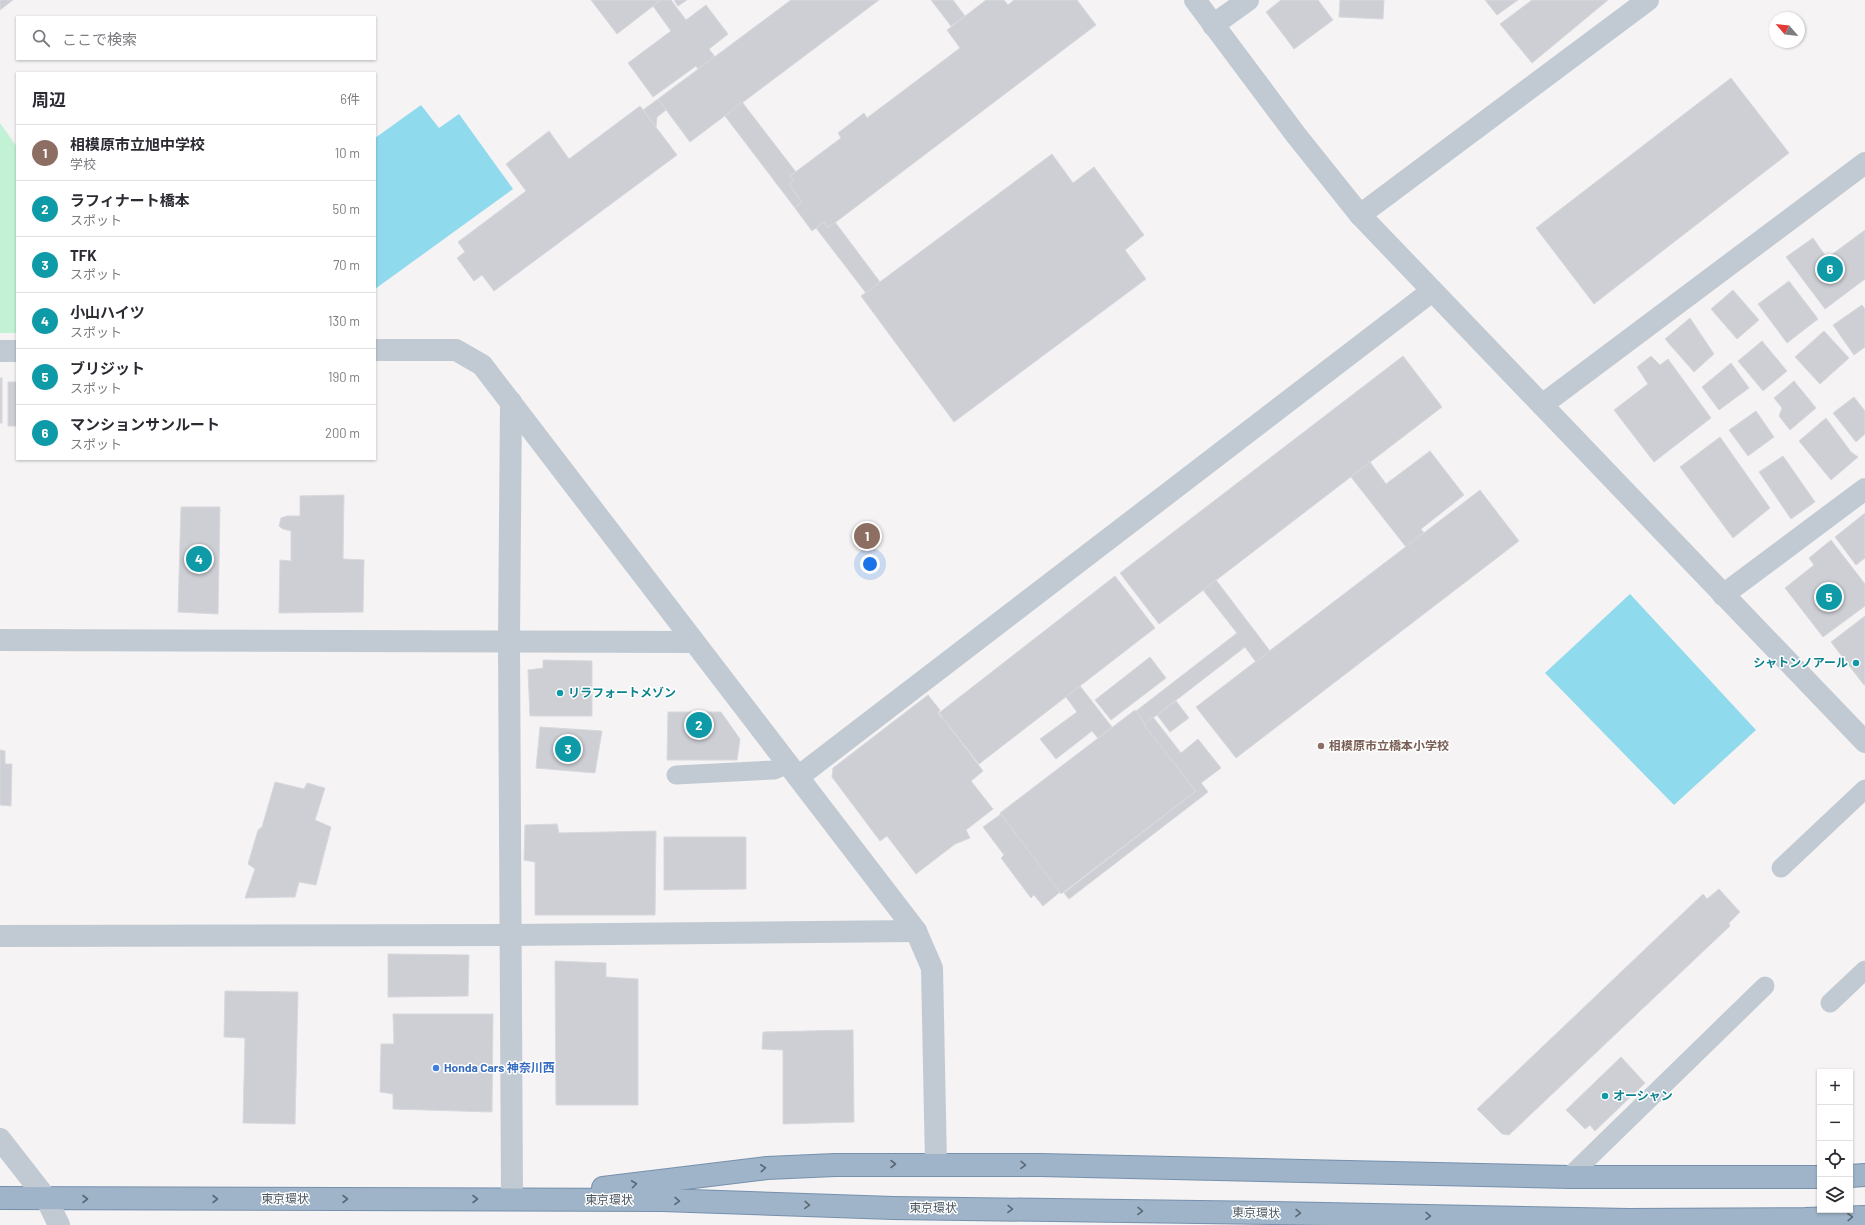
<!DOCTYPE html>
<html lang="ja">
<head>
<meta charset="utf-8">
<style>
  :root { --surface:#fff; --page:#f7f7f7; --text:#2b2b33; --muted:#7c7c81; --line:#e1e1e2; --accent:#1a73e8 }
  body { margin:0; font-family:Barlow,"Noto Sans JP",sans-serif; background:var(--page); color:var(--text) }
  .controls { position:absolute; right:12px; bottom:12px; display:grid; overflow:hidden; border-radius:0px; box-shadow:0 1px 3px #0004 }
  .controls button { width:36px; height:36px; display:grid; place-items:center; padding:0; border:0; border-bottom:1px solid var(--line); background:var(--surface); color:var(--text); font:20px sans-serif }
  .compass { position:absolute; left:1769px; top:12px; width:36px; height:36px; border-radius:50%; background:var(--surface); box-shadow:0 1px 3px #0004; rotate:298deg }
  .you { position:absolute; left:870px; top:564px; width:14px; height:14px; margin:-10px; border:3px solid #fff; border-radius:50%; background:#1a73e8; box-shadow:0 0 0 6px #1a73e833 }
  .badge { display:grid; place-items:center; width:26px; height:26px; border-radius:50%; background:var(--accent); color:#fff; font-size:13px; font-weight:700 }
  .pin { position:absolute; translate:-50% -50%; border:2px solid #fff; box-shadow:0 1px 4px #0006 }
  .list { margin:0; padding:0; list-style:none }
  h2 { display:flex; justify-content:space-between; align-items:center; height:52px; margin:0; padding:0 16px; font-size:17px }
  h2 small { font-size:13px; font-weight:400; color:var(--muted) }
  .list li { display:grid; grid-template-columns:26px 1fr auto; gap:12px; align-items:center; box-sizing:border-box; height:56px; padding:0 16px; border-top:1px solid var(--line) }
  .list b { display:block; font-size:15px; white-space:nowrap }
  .list p { margin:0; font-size:13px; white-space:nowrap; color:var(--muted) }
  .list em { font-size:13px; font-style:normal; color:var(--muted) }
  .icon { flex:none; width:22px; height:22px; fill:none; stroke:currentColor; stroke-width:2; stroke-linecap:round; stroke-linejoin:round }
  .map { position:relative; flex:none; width:1865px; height:1225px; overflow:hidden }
  .search { position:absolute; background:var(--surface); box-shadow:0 1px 3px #0004; left:16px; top:16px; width:360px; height:44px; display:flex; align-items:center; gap:10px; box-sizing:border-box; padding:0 14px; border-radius:0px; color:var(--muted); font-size:15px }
  .panel { position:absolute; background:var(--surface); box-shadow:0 1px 3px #0004; left:16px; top:72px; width:360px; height:388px; border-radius:0px }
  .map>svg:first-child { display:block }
</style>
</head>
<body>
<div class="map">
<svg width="1865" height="1225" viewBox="0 0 1865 1225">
  <rect width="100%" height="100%" fill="#f5f3f3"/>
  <polygon fill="#c3f1d5" points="0,123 17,147 17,333 0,333"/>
  <g fill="#90daee">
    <polygon points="421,105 439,128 459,114 513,189 375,289 375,138"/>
    <polygon points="1630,594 1756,730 1674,805 1545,673"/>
  </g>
  <g fill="#cdcfd5" stroke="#d7d9de">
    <polygon points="0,0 13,0 0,10"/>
    <polygon points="591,0 661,0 617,34"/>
    <polygon points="661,0 671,0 686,20 706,5 728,34 709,49 715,57 698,69 696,66 653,97 628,63 671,31 653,6"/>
    <polygon points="674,0 687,0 678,6"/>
    <polygon points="791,0 879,0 690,142 658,99"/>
    <polygon points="931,0 953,0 965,16 951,26"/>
    <polygon points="986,0 1004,0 1008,5 1014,0 1077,0 1096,25 828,228 824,222 812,231 795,208 802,202 789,184 794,180 790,176 841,138 838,133 864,113 867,118 960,48 947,30"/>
    <polygon points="1281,0 1318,0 1333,20 1294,49 1266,12"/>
    <polygon points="1340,0 1384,0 1383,19 1339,17"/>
    <polygon points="1485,0 1518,0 1497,15"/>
    <polygon points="1532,0 1608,0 1532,63 1500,24"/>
    <polygon points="1731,78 1789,153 1594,304 1536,228"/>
    <polygon points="658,99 666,110 657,117 656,127 643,110"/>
    <polygon points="742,102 796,172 790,176 794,180 789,184 802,202 795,208 725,116"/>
    <polygon points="640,106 677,155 494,291 482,275 474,281 457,258 465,252 458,242 526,191 506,164 549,131 569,159"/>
    <polygon points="1052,154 1073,183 1094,167 1144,235 1125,250 1146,279 954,422 861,296"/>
    <polygon points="824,222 828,228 835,222 880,282 866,293 816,228"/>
    <polygon points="1865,230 1865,279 1825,309 1786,257 1813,238 1827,258"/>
    <polygon points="1789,281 1818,319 1787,343 1758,304"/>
    <polygon points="1733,290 1759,320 1737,339 1711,309"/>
    <polygon points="1862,305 1865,309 1865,347 1854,355 1833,325"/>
    <polygon points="1690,318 1714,354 1694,372 1665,339"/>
    <polygon points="1824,331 1849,358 1820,384 1795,357"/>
    <polygon points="1762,341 1787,371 1763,391 1738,361"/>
    <polygon points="1403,356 1442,407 1159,624 1120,573"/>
    <polygon points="1651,356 1660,365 1668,359 1711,418 1654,462 1614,410 1648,384 1637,367"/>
    <polygon points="1731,363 1749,388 1719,410 1702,387"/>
    <rect x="0" y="378" width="2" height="45"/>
    <polygon points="1794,381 1816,408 1790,430 1779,416 1782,408 1774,398"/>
    <rect x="8" y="382" width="9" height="44"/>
    <polygon points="1854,397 1865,411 1865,434 1856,442 1833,413"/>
    <polygon points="1756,411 1774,437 1748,456 1729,430"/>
    <polygon points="1826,418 1851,452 1858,457 1831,480 1799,441"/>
    <polygon points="1720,437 1770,508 1733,538 1680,467"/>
    <polygon points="1430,451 1464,495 1421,529 1424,533 1406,547 1351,477 1370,462 1386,484"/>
    <polygon points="1783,456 1815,502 1791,519 1759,472"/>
    <polygon points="1480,490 1519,541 1236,758 1196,707"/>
    <polygon points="344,495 343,559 364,560 363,612 279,613 280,560 291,561 291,531 283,529 279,526 281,518 287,516 300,516 300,496"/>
    <polygon points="181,507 220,507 218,614 178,612"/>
    <polygon points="1865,513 1865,558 1856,565 1835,537"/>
    <polygon points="1831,540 1865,584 1865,606 1823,637 1785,588 1814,565 1809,558"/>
    <polygon points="1115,576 1155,628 979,764 939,713"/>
    <polygon points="1216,580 1270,651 1256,662 1245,647 1144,725 1136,711 1237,633 1203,590"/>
    <polygon points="1865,616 1865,685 1864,685 1831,642"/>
    <polygon points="1150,657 1166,678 1111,720 1095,700"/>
    <polygon points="543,660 592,661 592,716 530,716 528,670 543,668"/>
    <polygon points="1080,686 1112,727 1098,738 1092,731 1056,759 1040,739 1077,712 1066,697"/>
    <polygon points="928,695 940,710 938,713 942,718 943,718 983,771 971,781 993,809 966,830 970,838 955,844 916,874 887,836 880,841 832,777 833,768"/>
    <polygon points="1176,701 1189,718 1170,732 1157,715"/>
    <polygon points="1135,710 1196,791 1061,894 1000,813"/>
    <polygon points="668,712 721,712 740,739 737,760 667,760"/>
    <polygon points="1153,717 1181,753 1198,739 1221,768 1201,783 1208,792 1069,899 1064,893 1196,791 1144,725"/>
    <polygon points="540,727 602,731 595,773 536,768"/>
    <polygon points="0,750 5,751 5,764 12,764 11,806 0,805"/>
    <polygon points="275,782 304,789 307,783 325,788 315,820 331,827 316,885 299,882 295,897 245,898 255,869 248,864 258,830 262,827"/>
    <polygon points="1001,814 1060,892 1043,906 1034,895 1031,898 1001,858 1004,855 983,827"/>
    <polygon points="557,824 559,833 656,831 655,915 535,915 535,862 524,860 525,825"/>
    <polygon points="664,837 746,837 746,889 664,890"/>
    <polygon points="1719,889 1740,912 1729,923 1730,926 1509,1135 1502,1134 1477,1109 1703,894 1707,899"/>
    <polygon points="388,954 469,955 468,996 388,997"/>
    <polygon points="555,961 606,963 606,977 638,979 638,1105 556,1105"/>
    <polygon points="225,991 298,992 295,1124 243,1123 245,1038 224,1037"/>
    <polygon points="393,1014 493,1014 492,1112 393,1109 393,1094 380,1092 381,1044 394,1044"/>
    <polygon points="853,1030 854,1122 783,1124 783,1050 762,1049 763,1032"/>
    <polygon points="1621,1057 1645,1083 1595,1131 1590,1125 1585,1129 1566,1110"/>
  </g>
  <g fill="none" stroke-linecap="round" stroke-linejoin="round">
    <g stroke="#7690ad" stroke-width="24">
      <g id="trunk">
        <polyline points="1850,1176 1865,1175"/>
        <polyline points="603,1188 767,1168 835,1165 1040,1165 1569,1177 1820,1177"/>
        <polyline points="0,1198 662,1200 893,1208 1273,1213 1629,1220 1805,1219 1865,1217"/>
      </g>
    </g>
    <g stroke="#c1cad2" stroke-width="19">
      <polyline points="676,775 774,770 788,764"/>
      <polyline points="1781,868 1865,789"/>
      <polyline points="1830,1003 1865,970"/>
      <polyline points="1569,1177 1765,986"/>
    </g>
    <g stroke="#c1cad2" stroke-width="22">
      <polyline points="1213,25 1248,0"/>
      <polyline points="1360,215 1648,0"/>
      <polyline points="375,350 456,350 482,365 916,931 932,968 936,1164"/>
      <polyline points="0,351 17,351"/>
      <polyline points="511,402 509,641 512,1199"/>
      <polyline points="1542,405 1865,163"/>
      <polyline points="1723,595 1865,489"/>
      <polyline points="0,640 694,642"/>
      <polyline points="798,777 1432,291"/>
      <polyline points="0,936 510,935 916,931"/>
      <polyline points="0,1139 46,1198"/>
    </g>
    <g stroke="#c1cad2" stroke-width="22">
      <polyline points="1195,0 1296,135 1360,215 1865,742"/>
      <polyline points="46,1198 59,1225"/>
    </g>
    <use href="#trunk" stroke="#9fb4c9" stroke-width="22"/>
  </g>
  <defs><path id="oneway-chevron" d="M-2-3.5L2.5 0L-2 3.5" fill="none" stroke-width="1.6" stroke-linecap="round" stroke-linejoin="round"/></defs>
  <g stroke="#5b6976">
    <use href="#oneway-chevron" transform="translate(893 1164)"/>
    <use href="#oneway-chevron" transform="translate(1023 1165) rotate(1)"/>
    <use href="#oneway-chevron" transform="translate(763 1168) rotate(-6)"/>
    <use href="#oneway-chevron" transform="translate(634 1184) rotate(-7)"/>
    <use href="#oneway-chevron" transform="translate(85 1199)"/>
    <use href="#oneway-chevron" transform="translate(215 1199)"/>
    <use href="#oneway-chevron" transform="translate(345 1199)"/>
    <use href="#oneway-chevron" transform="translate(475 1199)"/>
    <use href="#oneway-chevron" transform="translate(677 1201) rotate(2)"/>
    <use href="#oneway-chevron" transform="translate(807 1205) rotate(2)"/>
    <use href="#oneway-chevron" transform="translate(1010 1209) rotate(1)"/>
    <use href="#oneway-chevron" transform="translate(1140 1211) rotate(1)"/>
    <use href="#oneway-chevron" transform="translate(1298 1213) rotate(1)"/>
    <use href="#oneway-chevron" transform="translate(1428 1216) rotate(1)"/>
    <use href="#oneway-chevron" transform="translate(1850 1217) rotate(-2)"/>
  </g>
  <g fill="#0f9aa8" stroke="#fff" stroke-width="1.5">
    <circle cx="1856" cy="663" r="4"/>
    <circle cx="560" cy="693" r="4"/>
    <circle cx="1605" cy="1096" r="4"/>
  </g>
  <circle fill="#8d6e63" stroke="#fff" stroke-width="1.5" cx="1321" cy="746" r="4"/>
  <circle fill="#3f7fe0" stroke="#fff" stroke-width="1.5" cx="436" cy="1068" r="4"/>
  <g text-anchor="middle" stroke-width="3" stroke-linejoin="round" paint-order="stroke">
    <g font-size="12" font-weight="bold" fill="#0d838f" stroke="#fff" text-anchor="start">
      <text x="1848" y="667" text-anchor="end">シャトンノアール</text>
      <text x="568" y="697">リラフォートメゾン</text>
      <text x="1613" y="1100">オーシャン</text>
    </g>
    <g font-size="12" font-weight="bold" fill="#785e54" stroke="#fff" text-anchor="start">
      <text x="1329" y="750">相模原市立橋本小学校</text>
    </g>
    <g font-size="12" font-weight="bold" fill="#366cbe" stroke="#fff" text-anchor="start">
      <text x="444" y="1072">Honda Cars 神奈川西</text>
    </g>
    <g font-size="12" fill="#4a5661" stroke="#fff">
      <text x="285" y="1203">東京環状</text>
      <text x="609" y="1204">東京環状</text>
      <text x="933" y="1212">東京環状</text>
      <text transform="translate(1256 1213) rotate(1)" y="4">東京環状</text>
    </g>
  </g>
</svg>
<div class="controls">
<button>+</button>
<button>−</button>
<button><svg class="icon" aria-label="locate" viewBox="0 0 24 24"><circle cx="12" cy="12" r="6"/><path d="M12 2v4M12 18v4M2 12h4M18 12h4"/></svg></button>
<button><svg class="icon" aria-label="layers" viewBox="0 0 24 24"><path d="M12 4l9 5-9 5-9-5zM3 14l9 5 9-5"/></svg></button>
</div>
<svg class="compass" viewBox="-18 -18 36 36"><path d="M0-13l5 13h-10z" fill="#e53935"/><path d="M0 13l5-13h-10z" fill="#7c7c81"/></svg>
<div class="you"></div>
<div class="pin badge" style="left:867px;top:536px;background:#8d6e63">1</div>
<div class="pin badge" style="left:699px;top:725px;background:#0f9aa8">2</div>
<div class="pin badge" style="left:568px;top:749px;background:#0f9aa8">3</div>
<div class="pin badge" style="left:199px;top:559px;background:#0f9aa8">4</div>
<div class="pin badge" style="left:1829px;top:597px;background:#0f9aa8">5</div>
<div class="pin badge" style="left:1830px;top:269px;background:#0f9aa8">6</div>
<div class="search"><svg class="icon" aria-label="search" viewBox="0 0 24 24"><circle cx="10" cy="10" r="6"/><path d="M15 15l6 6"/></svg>ここで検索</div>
<section class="panel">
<h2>周辺<small>6件</small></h2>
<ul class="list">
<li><span class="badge" style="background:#8d6e63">1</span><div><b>相模原市立旭中学校</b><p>学校</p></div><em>10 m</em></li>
<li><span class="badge" style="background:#0f9aa8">2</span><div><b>ラフィナート橋本</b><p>スポット</p></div><em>50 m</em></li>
<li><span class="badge" style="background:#0f9aa8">3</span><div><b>TFK</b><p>スポット</p></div><em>70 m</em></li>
<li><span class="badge" style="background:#0f9aa8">4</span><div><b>小山ハイツ</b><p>スポット</p></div><em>130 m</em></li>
<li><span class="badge" style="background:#0f9aa8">5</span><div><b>ブリジット</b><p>スポット</p></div><em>190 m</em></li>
<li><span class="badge" style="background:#0f9aa8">6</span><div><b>マンションサンルート</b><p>スポット</p></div><em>200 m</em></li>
</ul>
</section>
</div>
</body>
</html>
